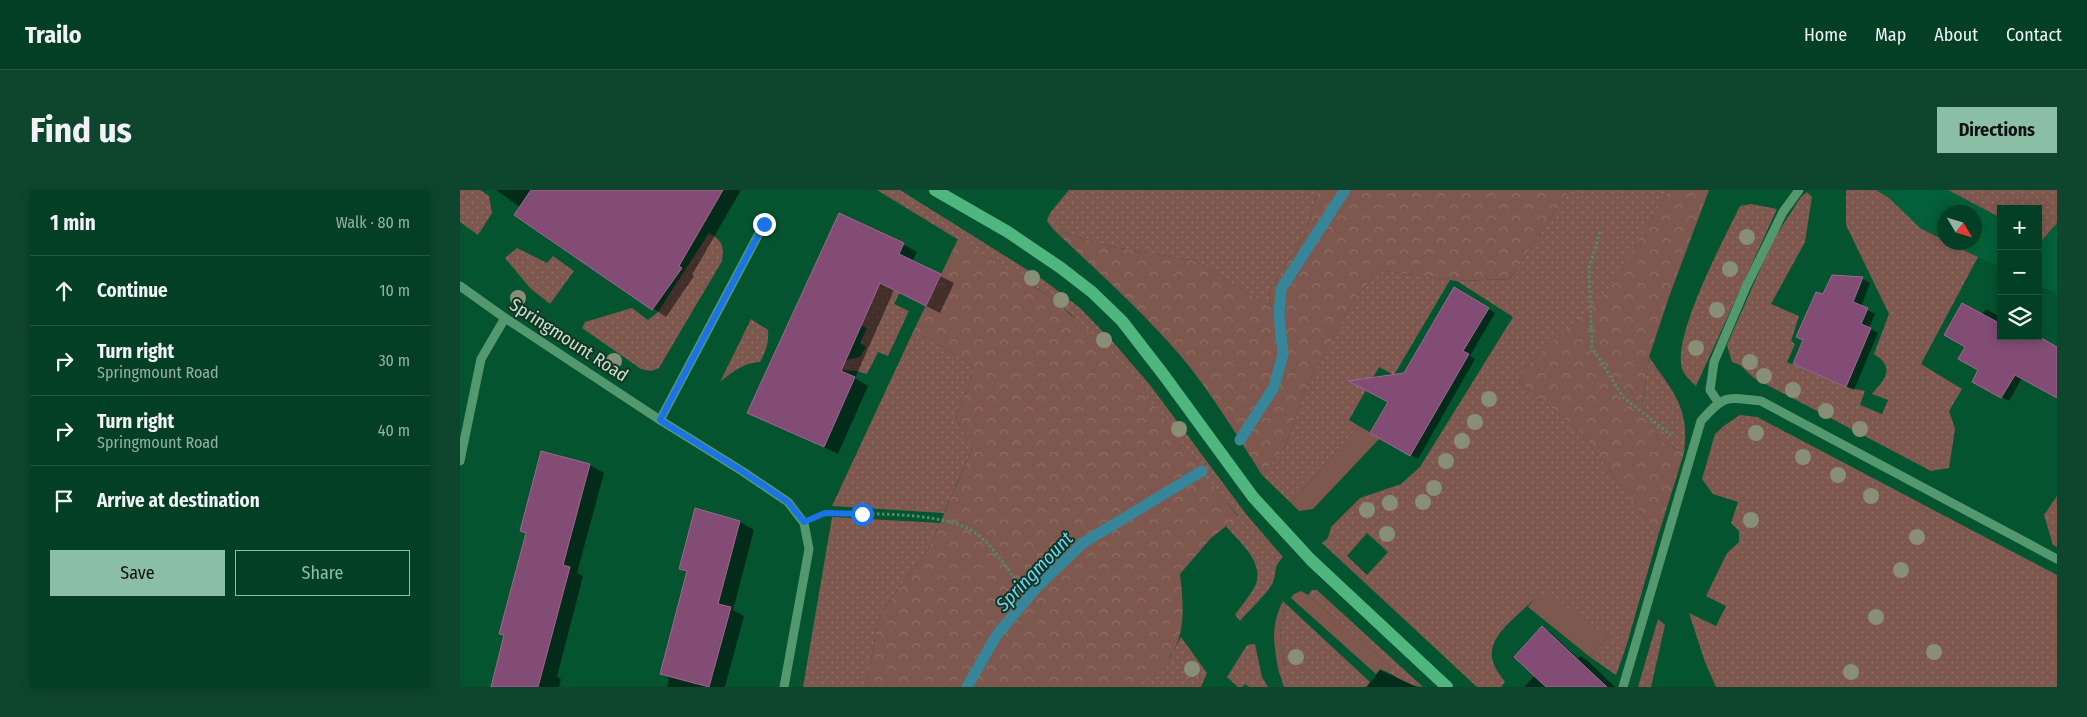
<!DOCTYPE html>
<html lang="en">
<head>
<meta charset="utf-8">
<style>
  :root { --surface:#033f24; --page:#0d462c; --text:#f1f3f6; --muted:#97afa6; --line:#245841; --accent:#8abfa5 }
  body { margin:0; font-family:"Fira Sans Condensed",sans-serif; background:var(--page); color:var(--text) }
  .controls { position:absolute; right:15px; top:15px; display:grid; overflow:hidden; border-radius:0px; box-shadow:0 2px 12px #0003 }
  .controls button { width:45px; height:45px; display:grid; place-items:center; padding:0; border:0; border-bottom:1px solid var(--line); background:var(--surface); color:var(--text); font:25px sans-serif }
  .compass { position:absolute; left:1477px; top:15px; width:45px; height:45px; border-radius:50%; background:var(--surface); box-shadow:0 2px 12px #0003; rotate:128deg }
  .stop { position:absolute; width:15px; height:15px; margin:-11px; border:4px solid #1a73e8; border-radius:50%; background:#fff }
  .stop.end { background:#1a73e8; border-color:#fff; box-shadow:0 1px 5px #0008 }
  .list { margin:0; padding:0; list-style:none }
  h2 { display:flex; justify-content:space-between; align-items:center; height:65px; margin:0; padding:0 20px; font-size:21px }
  h2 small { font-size:16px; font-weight:400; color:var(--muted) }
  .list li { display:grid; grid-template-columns:32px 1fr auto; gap:15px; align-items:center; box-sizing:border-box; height:70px; padding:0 20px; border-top:1px solid var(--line) }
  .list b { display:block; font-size:19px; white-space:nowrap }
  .list p { margin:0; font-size:16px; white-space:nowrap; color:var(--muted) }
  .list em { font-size:16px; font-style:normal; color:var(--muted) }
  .actions { display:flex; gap:10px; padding:15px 20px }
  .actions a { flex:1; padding:11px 0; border:1px solid var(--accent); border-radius:0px; text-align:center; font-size:18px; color:var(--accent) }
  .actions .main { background:var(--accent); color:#111 }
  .icon { flex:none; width:28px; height:28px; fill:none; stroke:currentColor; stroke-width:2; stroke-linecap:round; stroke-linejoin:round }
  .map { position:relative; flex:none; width:1597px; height:497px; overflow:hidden; border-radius:0px }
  header { display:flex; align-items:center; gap:30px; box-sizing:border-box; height:70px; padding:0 25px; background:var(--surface); border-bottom:1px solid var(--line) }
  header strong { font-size:24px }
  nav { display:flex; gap:28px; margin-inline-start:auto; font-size:18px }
  .intro { display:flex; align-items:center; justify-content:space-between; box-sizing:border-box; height:120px; padding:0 30px }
  h1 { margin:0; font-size:35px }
  .button { padding:12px 22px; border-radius:0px; background:var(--accent); color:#111; font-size:18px; font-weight:700 }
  main { display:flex; gap:30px; padding:0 30px }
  aside { flex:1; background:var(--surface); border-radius:0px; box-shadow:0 2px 12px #0003 }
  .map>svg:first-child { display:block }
</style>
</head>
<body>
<header>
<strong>Trailo</strong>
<nav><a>Home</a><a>Map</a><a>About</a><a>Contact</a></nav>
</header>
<div class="intro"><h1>Find us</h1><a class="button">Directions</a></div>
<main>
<aside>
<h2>1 min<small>Walk · 80 m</small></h2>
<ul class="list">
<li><svg class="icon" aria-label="ahead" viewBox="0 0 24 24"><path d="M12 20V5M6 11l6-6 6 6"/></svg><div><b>Continue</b></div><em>10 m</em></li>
<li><svg class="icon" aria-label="right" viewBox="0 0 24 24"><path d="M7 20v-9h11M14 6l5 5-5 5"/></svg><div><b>Turn right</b><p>Springmount Road</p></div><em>30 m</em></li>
<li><svg class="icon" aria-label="right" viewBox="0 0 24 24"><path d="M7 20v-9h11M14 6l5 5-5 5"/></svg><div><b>Turn right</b><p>Springmount Road</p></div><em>40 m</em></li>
<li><svg class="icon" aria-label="arrive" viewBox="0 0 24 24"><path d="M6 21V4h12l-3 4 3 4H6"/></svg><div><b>Arrive at destination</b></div></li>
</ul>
<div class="actions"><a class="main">Save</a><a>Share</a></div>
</aside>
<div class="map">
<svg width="1597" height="497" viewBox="0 0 1597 497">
  <defs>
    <pattern id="grass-dots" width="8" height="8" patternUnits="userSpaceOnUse" patternTransform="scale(1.25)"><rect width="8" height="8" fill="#7e584e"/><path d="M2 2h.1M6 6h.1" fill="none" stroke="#8e7066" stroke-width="1.8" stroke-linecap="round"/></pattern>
    <pattern id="forest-crowns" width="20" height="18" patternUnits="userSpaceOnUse" patternTransform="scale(1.25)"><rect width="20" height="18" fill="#7e584e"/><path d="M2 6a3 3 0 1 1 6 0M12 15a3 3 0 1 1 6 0" fill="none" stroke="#8e7066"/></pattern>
  </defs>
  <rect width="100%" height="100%" fill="#045430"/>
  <g fill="#046038">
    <polygon points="1386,0 1488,0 1541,28 1541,78 1489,53 1514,52 1514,22 1484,22 1484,50"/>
    <polygon points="1597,33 1597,103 1578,95 1578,55"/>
  </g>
  <g fill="url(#grass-dots)" fill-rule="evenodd">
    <polygon points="0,0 20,0 29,6 32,23 18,45 0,32"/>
    <path d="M 417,0 L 440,0 L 585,91 L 620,118 L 653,152 L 690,195 L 786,324 L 823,367 C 812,379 818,379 813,392 C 808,404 789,420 780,431 L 775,425 C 781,416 790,406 795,396 C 806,373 779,352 766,336 L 778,326 L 611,124 L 579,99 Z"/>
    <polygon points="609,0 858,0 845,45 809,100 811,117 736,71 648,56 593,39 587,31 590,23"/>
    <path d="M 1109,0 L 1209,0 L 1147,103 L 1065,177 L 1059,192 L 1121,242 L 1198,346 L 1166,457 L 1156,485 L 1130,467 L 1149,447 L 1129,434 L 1074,409 C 1059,426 1025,446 1033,472 C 1035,479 1041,486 1045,492 L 1041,497 L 1017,497 L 862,353 L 868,348 L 871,337 L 900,308 L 941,294 L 960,277 L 1053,127 L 997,91 L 1050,89 ZM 907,343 L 928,362 L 907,385 L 887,366 Z"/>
    <path d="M 1386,0 L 1416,0 L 1430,9 L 1460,38 L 1484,50 L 1484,52 L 1489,53 L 1518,67 L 1461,174 L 1502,199 L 1489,221 L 1495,239 L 1489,278 L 1471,281 L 1294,188 L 1280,175 L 1272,172 L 1267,155 L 1313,50 L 1341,7 L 1347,2 L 1352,7 L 1345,52 L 1311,114 L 1339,126 L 1331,151 L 1335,154 L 1327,172 L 1386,197 L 1405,201 L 1400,215 L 1422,224 L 1428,210 L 1412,204 C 1425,189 1436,178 1414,164 L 1429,124 L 1386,35 Z"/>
    <polygon points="1488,0 1597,0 1597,33 1578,55 1578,19 1541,19 1541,28"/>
    <path d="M 1291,14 L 1317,19 L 1236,196 C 1232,192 1226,187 1223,181 C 1209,151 1265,47 1280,16 Z"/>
    <path d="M 249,43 C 263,51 264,56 262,71 L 199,178 L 191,181 L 181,179 L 122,138 L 125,132 L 172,118 L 188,130 L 198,122 Z"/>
    <polygon points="57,58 87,73 93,66 114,81 90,114 70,98 45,68"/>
    <polygon points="421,78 446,90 434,114 449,121 428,166 418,162 407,184 397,181 376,180 382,171 400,167 406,157 400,153 407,138 394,132"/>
    <polygon points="919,80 990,90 934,185 919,177 889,230 899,236 831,313 802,285 825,257 847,195 894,110"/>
    <path d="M 291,129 L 308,140 C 309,153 306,161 300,172 C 285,172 272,182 260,192 Z"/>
    <polygon points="454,140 515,177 496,228 512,259 484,323 372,316"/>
    <path d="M 1189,167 C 1213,202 1230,217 1224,263 L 1199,249 L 1182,216 Z"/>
    <polygon points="1280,225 1297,227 1597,385 1597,497 1256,497 1245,472 1229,423 1256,436 1266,416 1246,406 1267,363 1279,352 1279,341 1271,333 1278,312 1253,304 1242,289 1255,244 1265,235"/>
    <polygon points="1597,306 1597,357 1593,355 1584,325"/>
    <polygon points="372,327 480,333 471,354 419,426 406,497 343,497"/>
    <path d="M 852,400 L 857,400 L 963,497 C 950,497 940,488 927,482 L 931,477 L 848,405 Z"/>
    <polygon points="826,414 910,492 906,497 824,497 818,479 825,477 820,442"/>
    <polygon points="1198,429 1205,435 1191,497 1178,497"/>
    <polygon points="721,447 747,483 741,497 675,497 710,467"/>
    <polygon points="795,454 802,487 808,497 789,497 785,494 782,497 778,497 767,487 787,455"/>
  </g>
  <g fill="url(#forest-crowns)">
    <path d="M 858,0 L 1109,0 L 1050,89 L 997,91 L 919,80 L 894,110 L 847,195 L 825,257 L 802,285 C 776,244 751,202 720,165 C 681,120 636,80 593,39 L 648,56 L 736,71 L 811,117 L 809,100 L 845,45 Z"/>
    <polygon points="1209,0 1249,0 1210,104 1189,167 1182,215 1199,249 1224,263 1198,346 1121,242 1059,192 1065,177 1147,102"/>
    <path d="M 498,49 C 536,72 577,94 611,125 C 676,183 724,259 778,327 L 751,348 L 720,384 C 723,411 727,443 710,466 C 702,478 686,488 675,497 L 406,497 L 419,426 L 471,354 L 512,259 L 496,228 L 515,177 L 454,140 Z"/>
  </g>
  <g fill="#7e584e">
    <polygon points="899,236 920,248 853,319 839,321 831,313"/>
    <polygon points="841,401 848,405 931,477 927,482 920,479 916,484 831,408 834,404"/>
    <polygon points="1086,402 1149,447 1130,467 1068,417 1074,409"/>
    <path d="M 823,411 L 826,414 L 820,442 L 825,478 L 818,479 C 814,452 810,437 823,411 Z"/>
  </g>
  <g fill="#0007">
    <polygon points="36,0 281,0 232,85 234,86 206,127 56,25 61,18"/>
    <polygon points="443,54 457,62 452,72 494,93 480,123 434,100 395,188 408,196 378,264 289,222"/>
    <polygon points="1373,87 1403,89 1410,93 1401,117 1415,124 1409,138 1418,143 1394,200 1334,174"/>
    <polygon points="994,98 1035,123 1010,166 1015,169 958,269 912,243"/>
    <polygon points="1526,119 1541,127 1541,146 1597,158 1597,207 1562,188 1549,211 1514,191 1520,180 1522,125"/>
    <polygon points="82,262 130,275 144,283 117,383 123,386 97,487 101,489 99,497 32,497 46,446 41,443 67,344"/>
    <polygon points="236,320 280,332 294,340 273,420 284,426 265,497 207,497 209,488 201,484 228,383 220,379"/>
    <polygon points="1082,438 1090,442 1118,468 1120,466 1127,470 1155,497 1064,497 1075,485"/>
    <polygon points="920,480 957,497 907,497"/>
  </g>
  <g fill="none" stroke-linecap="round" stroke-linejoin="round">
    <g stroke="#368598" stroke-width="11">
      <polyline points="780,250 814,197 823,164 819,125 821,99 885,0"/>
      <polyline points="507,497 536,446 576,398 623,353 742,281"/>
    </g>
  </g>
  <g fill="#824c75" stroke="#9f6791">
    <polygon points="71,0 263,0 219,76 222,78 192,120 54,25"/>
    <polygon points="379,23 444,53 439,64 481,84 466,116 420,93 381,181 395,187 364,257 287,223"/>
    <polygon points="1372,85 1403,87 1393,112 1408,118 1401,134 1411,138 1386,197 1333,174 1343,150 1336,147 1356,102 1363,104"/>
    <polygon points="994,97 1029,118 1003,161 1009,164 950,266 910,243 928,212 888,191 944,183"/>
    <polygon points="1502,113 1541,134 1541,146 1578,146 1597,157 1597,208 1555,185 1541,208 1512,192 1518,180 1498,169 1505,157 1484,145"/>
    <polygon points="81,261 130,274 103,375 110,377 78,497 31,497 44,445 39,444 66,343 60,341"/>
    <polygon points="235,318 280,331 258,414 271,417 249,497 200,484 227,381 219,379"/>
    <polygon points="1082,436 1147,497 1086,497 1054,467"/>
  </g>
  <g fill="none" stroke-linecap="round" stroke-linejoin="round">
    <g stroke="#4d8b6c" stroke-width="3" stroke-dasharray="2.5 2.5" stroke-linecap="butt">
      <polyline points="1140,42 1129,78 1132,157 1163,207 1211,245"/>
      <path d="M 367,323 C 404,324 472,322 505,337 C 527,347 541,370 555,389"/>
    </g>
    <g stroke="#549870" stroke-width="9">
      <polyline points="0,96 45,128 200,230 282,281 328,312 344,333 349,359 324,497"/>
      <polyline points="1258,212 1250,200 1254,172 1286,97 1323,22 1339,0"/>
      <polyline points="200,230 304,34"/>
      <polyline points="0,271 21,169 45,128"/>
      <path d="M 1163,497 L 1241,231 C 1265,204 1266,207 1301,211 L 1597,369"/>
    </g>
    <polyline stroke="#4eb67e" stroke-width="12" points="475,0 548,42 601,78 632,102 662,131 703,184 793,307 851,370 987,497"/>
  </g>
  <g fill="#898f76">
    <circle cx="1287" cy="47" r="8"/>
    <circle cx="1270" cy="79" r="8"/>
    <circle cx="572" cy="88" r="8"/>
    <circle cx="58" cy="108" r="8"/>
    <circle cx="601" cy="110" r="8"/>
    <circle cx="1257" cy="120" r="8"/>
    <circle cx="644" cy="150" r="8"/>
    <circle cx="1236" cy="158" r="8"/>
    <circle cx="154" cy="171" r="8"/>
    <circle cx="1290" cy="172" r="8"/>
    <circle cx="1304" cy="186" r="8"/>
    <circle cx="1333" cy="200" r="8"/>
    <circle cx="1029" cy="209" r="8"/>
    <circle cx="1366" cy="221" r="8"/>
    <circle cx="1015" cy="232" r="8"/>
    <circle cx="719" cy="239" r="8"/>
    <circle cx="1400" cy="239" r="8"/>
    <circle cx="1296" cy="243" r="8"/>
    <circle cx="1002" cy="251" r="8"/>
    <circle cx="1343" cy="267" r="8"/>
    <circle cx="986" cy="271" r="8"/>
    <circle cx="1378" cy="285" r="8"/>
    <circle cx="974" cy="298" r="8"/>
    <circle cx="1411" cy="306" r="8"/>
    <circle cx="963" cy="312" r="8"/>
    <circle cx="930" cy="313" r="8"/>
    <circle cx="907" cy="320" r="8"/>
    <circle cx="1291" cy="330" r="8"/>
    <circle cx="927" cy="344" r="8"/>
    <circle cx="1457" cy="347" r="8"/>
    <circle cx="1441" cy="380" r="8"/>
    <circle cx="1416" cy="427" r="8"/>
    <circle cx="1474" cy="462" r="8"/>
    <circle cx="836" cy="467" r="8"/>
    <circle cx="732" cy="479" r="8"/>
    <circle cx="1391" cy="482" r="8"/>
  </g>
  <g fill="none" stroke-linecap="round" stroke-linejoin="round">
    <polyline stroke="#1a73e8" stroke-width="6" points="304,34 200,230 282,281 328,312 344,332 365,323 402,324"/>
  </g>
  <g text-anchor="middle" stroke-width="4" stroke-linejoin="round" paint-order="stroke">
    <g font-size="18" fill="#c1e2cc" stroke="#163322">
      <text transform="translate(109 150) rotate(33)" y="6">Springmount Road</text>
    </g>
    <g font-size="19" font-style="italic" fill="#64d8f5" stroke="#163322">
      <text transform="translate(574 381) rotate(-46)" y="7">Springmount</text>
    </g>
  </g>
</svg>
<div class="controls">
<button>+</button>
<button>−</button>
<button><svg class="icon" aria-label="layers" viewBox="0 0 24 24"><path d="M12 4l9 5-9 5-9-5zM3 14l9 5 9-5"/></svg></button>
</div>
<svg class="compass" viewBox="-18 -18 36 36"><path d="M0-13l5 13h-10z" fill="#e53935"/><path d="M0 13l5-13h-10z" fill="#97afa6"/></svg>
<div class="stop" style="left:402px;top:324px"></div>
<div class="stop end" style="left:304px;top:34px"></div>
</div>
</main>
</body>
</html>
